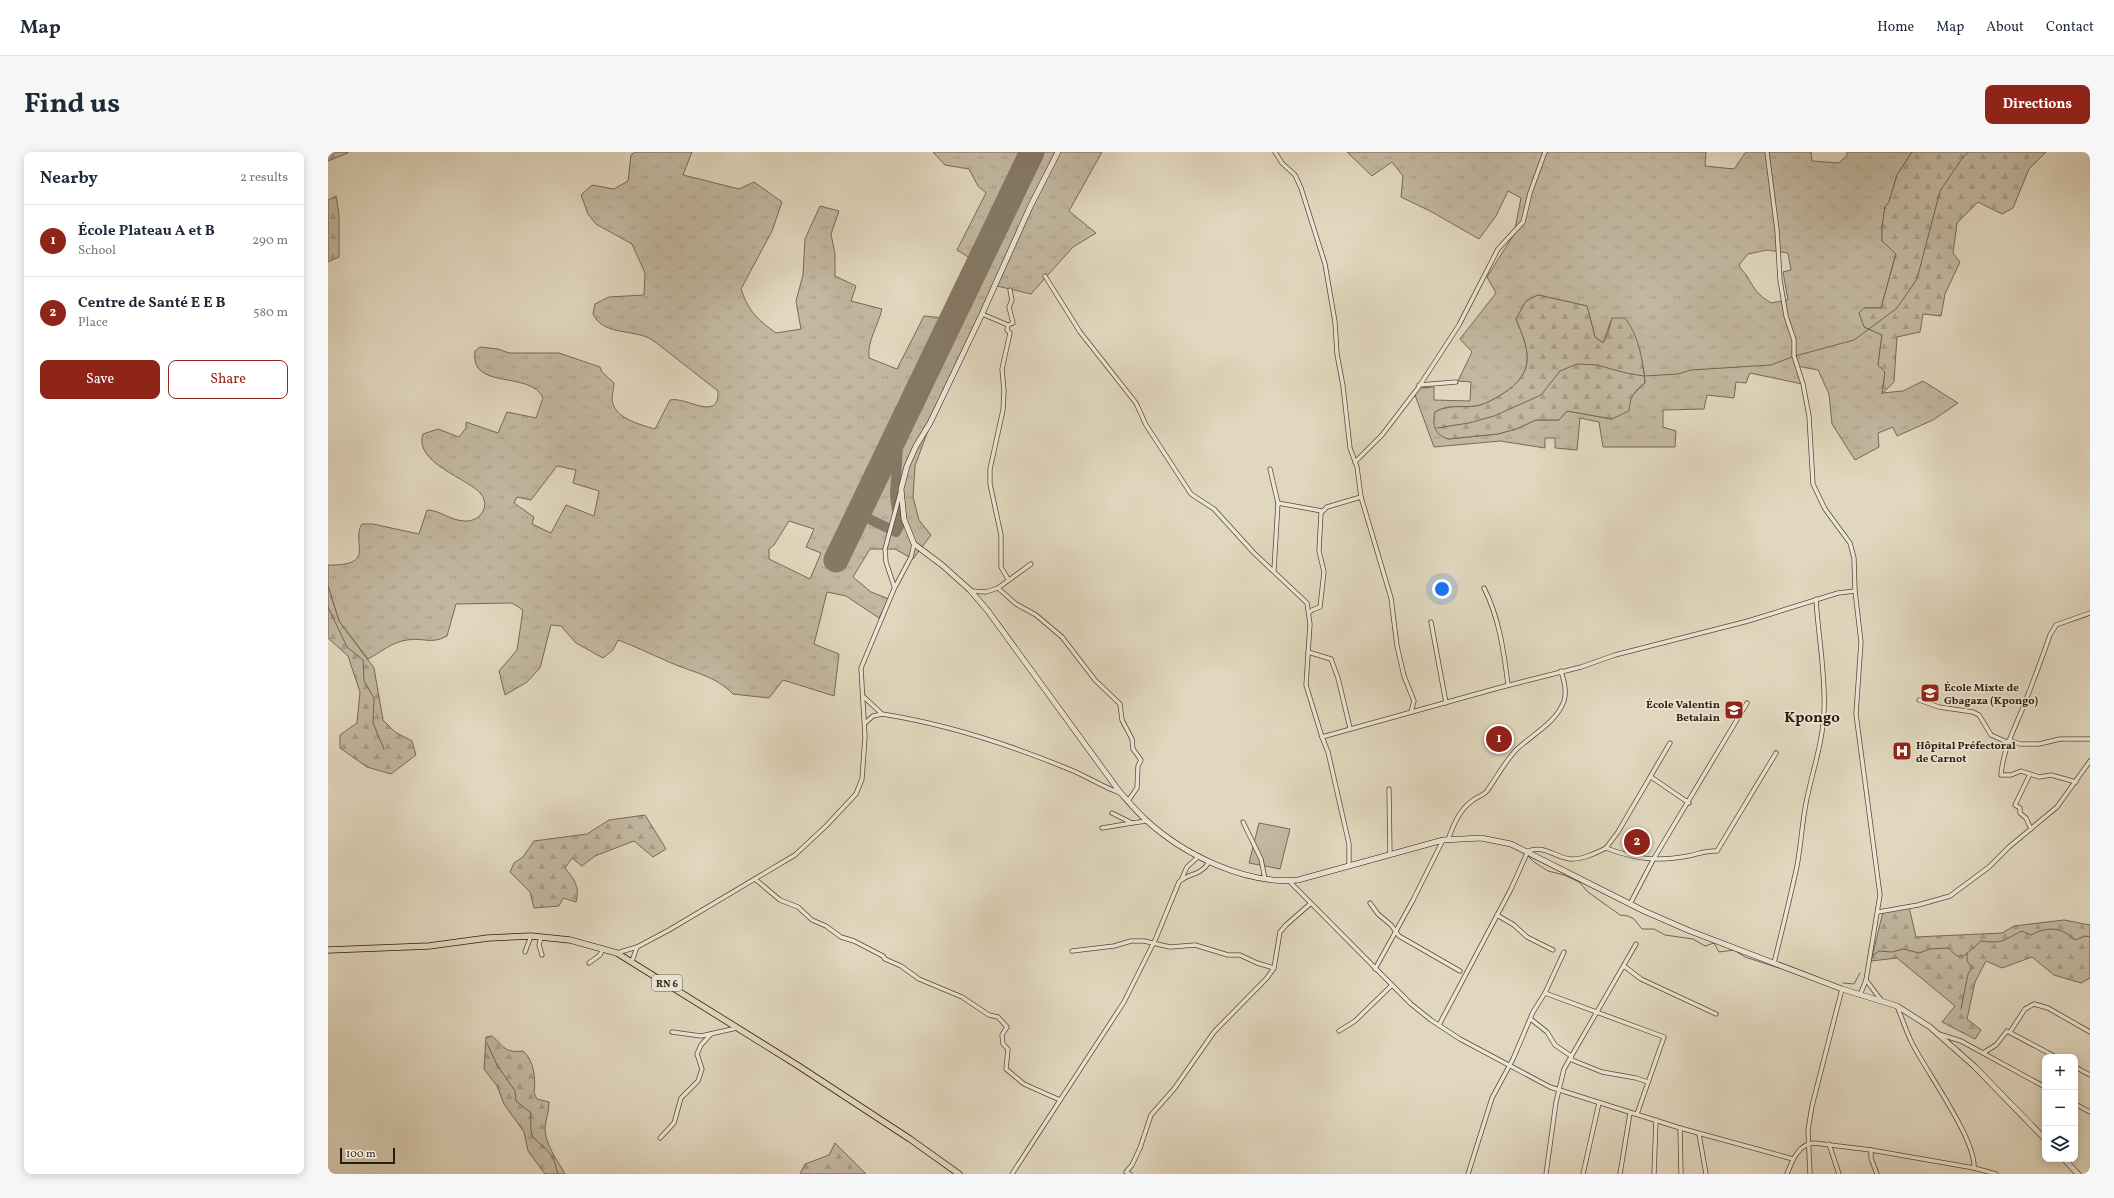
<!DOCTYPE html>
<html lang="en">
<head>
<meta charset="utf-8">
<style>
  :root { --surface:#fff; --page:#f6f6f7; --text:#1f2937; --muted:#747a83; --line:#e0e1e3; --accent:#8f2418 }
  body { margin:0; font-family:Vollkorn,serif; background:var(--page); color:var(--text) }
  .controls { position:absolute; right:12px; bottom:12px; display:grid; overflow:hidden; border-radius:8px; box-shadow:0 2px 10px #0003 }
  .controls button { width:36px; height:36px; display:grid; place-items:center; padding:0; border:0; border-bottom:1px solid var(--line); background:var(--surface); color:var(--text); font:20px sans-serif }
  .scale { position:absolute; left:12px; bottom:10px; width:55px; box-sizing:border-box; padding-left:4px; border:2px solid #291b0d; border-top:0; font-size:11px; line-height:14px; white-space:nowrap; color:#291b0d; -webkit-text-stroke:3px #ece5d5; paint-order:stroke }
  .you { position:absolute; left:1114px; top:437px; width:14px; height:14px; margin:-10px; border:3px solid #fff; border-radius:50%; background:#1a73e8; box-shadow:0 0 0 6px #1a73e833 }
  .badge { display:grid; place-items:center; width:26px; height:26px; border-radius:50%; background:var(--accent); color:#fff; font-size:13px; font-weight:700 }
  .pin { position:absolute; translate:-50% -50%; border:2px solid #fff; box-shadow:0 1px 4px #0006 }
  .list { margin:0; padding:0; list-style:none }
  h2 { display:flex; justify-content:space-between; align-items:center; height:52px; margin:0; padding:0 16px; font-size:17px }
  h2 small { font-size:13px; font-weight:400; color:var(--muted) }
  .list li { display:grid; grid-template-columns:26px 1fr auto; gap:12px; align-items:center; box-sizing:border-box; height:72px; padding:0 16px; border-top:1px solid var(--line) }
  .list b { display:block; font-size:15px; white-space:nowrap }
  .list p { margin:0; font-size:13px; white-space:nowrap; color:var(--muted) }
  .list em { font-size:13px; font-style:normal; color:var(--muted) }
  .actions { display:flex; gap:8px; padding:12px 16px }
  .actions a { flex:1; padding:9px 0; border:1px solid var(--accent); border-radius:8px; text-align:center; font-size:14px; color:var(--accent) }
  .actions .main { background:var(--accent); color:#fff }
  .icon { flex:none; width:22px; height:22px; fill:none; stroke:currentColor; stroke-width:2; stroke-linecap:round; stroke-linejoin:round }
  .map { position:relative; flex:none; width:1762px; height:1022px; overflow:hidden; border-radius:8px }
  header { display:flex; align-items:center; gap:24px; box-sizing:border-box; height:56px; padding:0 20px; background:var(--surface); border-bottom:1px solid var(--line) }
  header strong { font-size:19px }
  nav { display:flex; gap:22px; margin-inline-start:auto; font-size:14px }
  .intro { display:flex; align-items:center; justify-content:space-between; box-sizing:border-box; height:96px; padding:0 24px }
  h1 { margin:0; font-size:28px }
  .button { padding:10px 18px; border-radius:8px; background:var(--accent); color:#fff; font-size:14px; font-weight:700 }
  main { display:flex; gap:24px; padding:0 24px }
  aside { flex:1; background:var(--surface); border-radius:8px; box-shadow:0 2px 10px #0003 }
  .map>svg:first-child { display:block }
</style>
</head>
<body>
<header>
<strong>Map</strong>
<nav><a>Home</a><a>Map</a><a>About</a><a>Contact</a></nav>
</header>
<div class="intro"><h1>Find us</h1><a class="button">Directions</a></div>
<main>
<aside>
<h2>Nearby<small>2 results</small></h2>
<ul class="list">
<li><span class="badge">1</span><div><b>École Plateau A et B</b><p>School</p></div><em>290 m</em></li>
<li><span class="badge">2</span><div><b>Centre de Santé E E B</b><p>Place</p></div><em>580 m</em></li>
</ul>
<div class="actions"><a class="main">Save</a><a>Share</a></div>
</aside>
<div class="map">
<svg width="1762" height="1022" viewBox="0 0 1762 1022">
  <defs>
    <pattern id="grass-tufts" width="24" height="20" patternUnits="userSpaceOnUse"><rect width="24" height="20" fill="#c2b7a0"/><path d="M3 7l-1-3M5 7V3M7 7l1-3M15 17l-1-3M17 17v-4M19 17l1-3" fill="none" stroke="#a79d89"/></pattern>
    <pattern id="forest-firs" width="22" height="20" patternUnits="userSpaceOnUse"><rect width="22" height="20" fill="#c2b7a0"/><path d="M5 1l3.5 6h-7zM16 11l3.5 6h-7z" fill="#a79d89"/></pattern>
  </defs>
  <rect width="100%" height="100%" fill="#e1d7be"/>
  <filter id="stains"><feTurbulence type="fractalNoise" baseFrequency=".005" numOctaves="4"/><feColorMatrix values="0 0 0 0 .2 0 0 0 0 .09 0 0 0 0 .02 0 0 0 .5 -.17"/></filter>
  <radialGradient id="worn" r=".72"><stop offset=".6" stop-color="#630" stop-opacity="0"/><stop offset="1" stop-color="#630" stop-opacity=".3"/></radialGradient>
  <g fill="url(#grass-tufts)" stroke="#766956" fill-rule="evenodd">
    <path d="M 307,0 L 364,0 L 355,23 L 411,37 L 426,30 L 454,50 L 444,79 L 413,137 C 421,160 429,167 448,181 L 473,177 L 468,149 L 475,123 L 477,87 L 492,54 L 511,59 L 503,82 L 507,102 L 507,124 L 528,134 L 523,149 L 554,157 C 550,174 539,189 541,206 L 569,217 L 596,164 L 616,166 L 642,106 L 629,98 L 658,41 L 650,34 L 641,17 L 617,13 L 605,0 L 774,0 L 741,59 L 768,81 L 745,95 L 703,142 L 669,134 L 602,273 L 587,314 L 585,345 L 591,368 L 603,383 L 585,407 L 567,397 L 542,397 L 525,425 L 543,440 L 561,447 L 551,466 L 518,444 L 499,440 L 486,492 L 511,502 L 506,544 L 455,528 L 441,546 L 405,542 C 387,523 362,520 339,509 C 322,502 307,494 290,488 L 285,498 L 275,506 L 248,491 L 233,474 L 223,473 L 212,516 L 199,530 L 177,543 L 171,519 L 189,498 L 195,458 L 184,451 L 128,452 L 119,484 C 103,493 95,485 79,488 C 64,490 53,500 40,507 L 11,469 L 0,434 L 0,413 C 50,414 22,390 34,372 L 45,372 L 91,382 L 99,358 C 112,358 123,369 137,369 C 151,370 163,355 153,342 C 142,327 85,311 95,282 L 110,277 L 131,285 L 138,276 L 138,270 L 170,281 L 179,260 L 208,266 L 215,246 C 203,218 141,239 147,199 L 152,195 L 170,197 L 181,201 L 231,201 L 272,215 L 274,220 L 286,231 C 286,237 284,242 284,247 C 285,266 313,273 327,277 L 342,248 C 358,244 392,271 390,239 L 326,189 C 308,176 276,185 265,162 L 267,152 L 281,145 L 316,143 L 317,121 L 304,92 L 268,72 L 260,62 L 253,43 L 264,33 L 286,37 L 300,29 L 303,3 ZM 229,314 L 248,318 L 245,331 L 271,339 L 266,364 L 238,353 L 223,381 L 204,372 L 206,365 L 186,351 L 189,345 L 203,348 ZM 461,369 L 486,377 L 478,395 L 493,401 L 482,427 L 441,407 L 441,397 L 446,393 Z"/>
    <path d="M 1019,0 L 1378,0 L 1377,14 L 1406,17 L 1418,0 L 1483,0 L 1484,9 L 1511,11 L 1519,3 L 1519,0 L 1584,0 L 1569,23 L 1561,50 L 1557,55 L 1554,75 L 1554,89 L 1568,101 L 1553,156 L 1536,156 L 1536,175 L 1554,183 L 1550,213 L 1557,220 L 1554,241 L 1575,239 L 1595,229 L 1630,251 L 1605,268 L 1569,284 L 1565,275 L 1550,281 L 1551,295 L 1527,308 L 1504,272 L 1501,242 L 1490,218 L 1469,214 L 1474,232 L 1422,221 L 1418,231 L 1408,230 L 1406,246 L 1379,243 L 1376,257 L 1335,258 L 1335,275 L 1348,279 L 1347,295 L 1275,295 L 1271,270 L 1252,266 L 1249,298 L 1227,296 L 1227,286 L 1217,286 L 1217,296 L 1172,289 L 1106,295 L 1087,243 L 1091,236 L 1106,235 L 1106,248 L 1142,249 L 1143,230 L 1130,229 L 1144,200 L 1132,187 L 1168,141 L 1159,125 L 1186,82 L 1193,46 L 1180,39 L 1168,64 L 1151,87 L 1104,60 L 1073,45 L 1075,24 L 1064,10 L 1044,24 ZM 1439,98 L 1460,101 L 1463,118 L 1455,120 L 1460,148 L 1443,151 C 1430,143 1426,137 1419,124 C 1416,120 1413,118 1411,113 L 1420,102 ZM 1210,143 L 1259,154 L 1267,185 L 1275,191 L 1284,166 C 1306,192 1314,195 1317,231 C 1305,241 1296,255 1284,267 L 1239,259 L 1231,268 L 1208,268 L 1188,277 L 1170,282 L 1120,287 L 1107,260 C 1120,252 1134,256 1149,254 C 1158,252 1168,246 1176,241 C 1209,219 1201,198 1188,167 L 1198,149 Z"/>
  </g>
  <g fill="url(#forest-firs)" stroke="#766956">
    <polygon points="0,0 20,0 20,1 0,9"/>
    <polygon points="1584,0 1718,0 1701,17 1685,56 1674,62 1650,50 1629,71 1625,101 1632,110 1617,142 1613,164 1595,162 1592,180 1569,185 1566,230 1554,242 1557,220 1550,213 1554,183 1536,175 1531,161 1536,156 1553,156 1568,102 1554,89 1554,75 1557,55 1561,50 1569,23"/>
    <polygon points="8,44 11,63 11,105 0,110 0,48"/>
    <path d="M 1210,143 L 1259,154 L 1267,185 L 1275,191 L 1280,181 L 1284,166 L 1297,166 C 1311,184 1315,209 1317,231 C 1306,239 1302,245 1301,259 L 1284,267 L 1239,259 L 1231,268 L 1208,268 L 1188,277 L 1170,282 L 1120,287 C 1107,283 1104,273 1107,260 C 1120,252 1134,256 1149,254 C 1158,252 1168,246 1176,241 C 1209,219 1201,198 1188,167 L 1198,149 Z"/>
    <polygon points="0,434 11,469 46,516 55,568 67,580 84,589 88,603 63,622 39,615 12,596 12,583 29,571 32,540 20,504 0,486"/>
    <path d="M 317,663 L 338,697 L 325,705 L 306,689 L 267,704 L 254,714 L 244,706 L 237,716 C 247,728 252,735 248,750 L 235,746 L 231,754 L 206,756 L 202,740 L 182,720 L 186,711 L 195,705 L 206,689 L 259,682 L 281,668 Z"/>
    <polygon points="1581,755 1588,785 1674,781 1686,774 1736,768 1762,773 1762,826 1753,831 1726,823 1704,805 1674,816 1658,809 1647,830 1639,867 1653,878 1647,887 1614,870 1627,854 1569,806 1543,809 1555,760"/>
    <path d="M 164,884 C 177,895 176,901 195,899 C 206,908 208,927 206,941 L 209,947 L 221,950 C 221,959 218,967 217,975 C 216,991 230,1009 237,1022 L 217,1022 L 200,999 L 196,980 L 176,952 L 169,934 L 156,917 L 158,885 Z"/>
    <polygon points="507,991 538,1022 472,1022 477,1012 501,1003"/>
  </g>
  <polygon fill="#c2b7a0" stroke="#766956" points="931,671 962,677 952,717 921,711"/>
  <g fill="none" stroke-linecap="round" stroke-linejoin="round">
    <g stroke="#726553" stroke-width="1">
      <polyline points="1467,204 1526,188 1569,156 1589,127 1612,39 1635,5 1641,0"/>
      <polyline points="1109,276 1141,271 1166,264 1213,243 1232,219 1249,212 1269,213 1298,221 1316,224 1350,222 1363,218 1443,213 1464,205"/>
      <polyline points="0,455 19,495 35,508 36,529 46,546 45,571 56,597"/>
      <polyline points="1200,704 1206,710 1220,719 1236,723 1251,730 1260,740 1292,763 1300,764 1306,767 1314,777 1326,777 1337,783 1365,787 1377,794 1386,791 1391,800 1406,798 1417,805 1454,817"/>
      <path d="M 1544,804 L 1551,799 L 1564,800 L 1575,797 L 1591,801 L 1602,797 L 1620,796 L 1629,804 L 1636,804 L 1653,789 C 1677,792 1674,788 1694,779 L 1703,783 C 1720,774 1734,775 1747,788 L 1757,784 L 1762,785"/>
      <polyline points="1457,818 1484,828"/>
      <polyline points="1515,831 1526,832 1532,821"/>
      <polyline points="1633,857 1640,822 1644,816 1639,809 1639,801"/>
      <path d="M 159,891 L 169,913 L 187,939 L 188,949 L 203,961 C 201,994 208,983 224,1004 C 227,1009 228,1017 230,1022"/>
    </g>
    <polyline stroke="#857966" stroke-width="10" points="531,362 568,380 571,374 567,343 571,277"/>
    <polyline stroke="#857966" stroke-width="25" points="508,408 704,0"/>
    <g stroke="#574a39" stroke-width="5">
      <g id="minor">
        <polyline points="947,0 954,11 967,23 973,36 997,112 1007,170 1009,202 1015,234 1022,296 1029,315 1033,345 1063,446 1069,494 1076,524 1086,549 1083,560"/>
        <polyline points="1439,0 1449,78 1452,128 1458,164 1466,188 1466,204 1475,232 1481,264 1485,332 1497,357 1522,391 1526,406 1527,439 1533,490 1528,562 1552,743 1538,828 1532,843"/>
        <polyline points="717,124 752,180 808,251 818,273 863,342 886,357 926,401 979,451 982,472 978,533 994,585 1000,600 1021,692 1021,714"/>
        <polyline points="654,162 680,173"/>
        <polyline points="1091,233 1128,230"/>
        <polyline points="1027,310 1054,283 1090,236 1131,173 1170,97 1195,70 1202,41 1217,0"/>
        <polyline points="942,317 950,351 946,418"/>
        <polyline points="950,351 994,359"/>
        <polyline points="680,427 673,415 673,383 662,332 662,317 675,258 676,239 674,217 682,181 679,178 680,173 685,171 681,155 684,148 682,138"/>
        <polyline points="566,434 558,410 557,397 573,338"/>
        <polyline points="670,436 688,452 708,463 734,485 767,528 792,552 794,568 804,587 805,597 813,608 810,614 809,636 800,649"/>
        <path d="M 1156,436 C 1171,465 1176,500 1180,533"/>
        <polyline points="643,439 658,440 670,436 703,412"/>
        <polyline points="981,461 984,458 992,455 996,420 991,399 993,361 999,355 1033,345"/>
        <polyline points="1103,470 1118,551"/>
        <polyline points="980,500 1003,507 1010,526 1022,576"/>
        <polyline points="536,545 554,562"/>
        <polyline points="1591,548 1611,555 1645,560 1651,563 1663,583 1679,590"/>
        <path d="M 537,571 L 545,564 L 554,562 C 618,572 683,593 743,618 C 760,625 775,635 792,641"/>
        <polyline points="994,585 1170,536 1253,515 1287,503 1420,469 1510,441 1527,439"/>
        <polyline points="1681,588 1692,592 1711,592 1732,587 1762,587"/>
        <polyline points="1702,622 1687,653 1692,656 1692,661 1698,666 1703,677"/>
        <polyline points="1323,625 1361,651"/>
        <path d="M 1748,630 L 1723,623 L 1711,625 L 1693,619 L 1683,623 L 1673,623 C 1675,597 1687,576 1696,553 C 1705,530 1714,506 1722,483 L 1728,473 L 1762,461"/>
        <polyline points="1061,637 1062,703"/>
        <polyline points="915,670 933,707 937,727"/>
        <polyline points="804,671 819,669"/>
        <polyline points="774,676 804,671 784,661"/>
        <path d="M 1120,688 C 1125,674 1131,658 1144,649 C 1148,645 1155,644 1159,639 C 1169,625 1177,609 1189,597 C 1205,582 1228,571 1236,549 C 1239,539 1236,529 1233,519"/>
        <polyline points="1278,696 1290,680 1342,591"/>
        <polyline points="854,726 859,715 871,704"/>
        <polyline points="427,727 452,748 470,755 484,768 498,774 513,785 526,789 555,804 557,807 573,814 591,827 634,845 661,863 670,865 679,875 674,883 675,892 680,897 678,917 696,932 732,948"/>
        <polyline points="961,729 1083,852 1103,868 1132,887 1222,935 1352,976 1465,1007"/>
        <polyline points="1042,751 1050,762 1063,773 1071,784 1132,819"/>
        <polyline points="1302,752 1325,708 1419,551"/>
        <polyline points="1550,760 1590,753 1622,744 1661,715 1681,695 1729,655 1762,609"/>
        <polyline points="1169,763 1186,773 1199,785 1225,798"/>
        <polyline points="213,785 211,793 214,803"/>
        <polyline points="744,799 786,794 803,789 816,789 842,795 867,793 900,803 912,803 929,811 946,816"/>
        <polyline points="197,800 203,784"/>
        <polyline points="289,801 309,795 341,778 467,703 498,674 528,642 534,627 537,585 533,516 566,437 583,405 586,392"/>
        <polyline points="304,809 309,795"/>
        <polyline points="261,811 272,803 275,796"/>
        <path d="M 1446,811 C 1454,779 1462,746 1469,714 C 1473,693 1474,671 1478,651 C 1484,620 1495,591 1496,559 C 1498,523 1490,483 1488,447"/>
        <polyline points="1296,814 1313,827 1388,862"/>
        <polyline points="1047,817 1085,748 1115,688"/>
        <polyline points="1538,828 1553,848"/>
        <polyline points="1217,841 1236,800"/>
        <path d="M 1569,854 C 1574,866 1578,879 1584,891 C 1598,919 1648,987 1646,1016"/>
        <polyline points="1204,868 1219,880 1227,893 1243,904 1244,908 1274,920 1308,926 1320,930"/>
        <path d="M 1111,873 L 1183,737 L 1200,699 C 1217,693 1226,705 1242,707 C 1254,708 1268,701 1278,696 C 1307,707 1329,710 1360,704 C 1371,702 1377,698 1389,699 L 1448,601"/>
        <polyline points="1011,879 1027,869 1064,833"/>
        <polyline points="344,880 373,884 409,876"/>
        <polyline points="1682,880 1697,857 1706,852 1720,856 1762,880"/>
        <polyline points="1611,882 1633,889 1717,935"/>
        <polyline points="1655,901 1668,893 1679,879 1728,905"/>
        <polyline points="1747,915 1762,923"/>
        <polyline points="1747,952 1762,960"/>
        <polyline points="1352,976 1353,1022"/>
        <polyline points="1371,982 1378,1022"/>
        <polyline points="332,986 346,971 353,946 370,929 374,917 369,902 373,893 383,882"/>
        <polyline points="1501,992 1511,1022"/>
        <polyline points="1543,998 1543,1006 1549,1022"/>
        <path d="M 684,1022 L 796,850 L 828,786 L 851,730 C 860,721 873,724 881,710"/>
        <polyline points="802,1022 798,1020 804,1013 812,996 823,963 846,937 886,880 939,826 946,816 952,780 958,773 982,752"/>
        <polyline points="1140,1022 1164,946 1185,907 1205,860 1217,841 1336,885 1309,962"/>
        <polyline points="1218,1022 1228,950 1236,917 1308,792"/>
        <polyline points="1255,1022 1271,951"/>
        <polyline points="1292,1022 1302,961"/>
        <polyline points="1326,1022 1328,968"/>
        <path d="M 1459,1022 C 1464,1009 1470,992 1486,991 L 1543,998 L 1646,1016 L 1668,1022"/>
        <polyline points="1482,1022 1480,978 1484,954 1514,837"/>
      </g>
    </g>
    <g stroke="#291b0d" stroke-width="6">
      <g id="secondary">
        <path d="M 730,0 L 702,55 L 654,162 L 602,271 L 588,294 L 579,314 L 573,337 L 576,367 L 586,392 L 614,413 L 642,438 L 660,459 L 791,639 C 800,649 808,659 818,668 C 856,703 918,733 970,728 L 1115,688 L 1153,686 L 1183,692 L 1316,759 L 1362,779 L 1514,837 L 1569,854 L 1602,875 L 1646,914 L 1717,987"/>
        <polyline points="1736,1007 1750,1022"/>
      </g>
    </g>
    <g stroke="#291b0d" stroke-width="7">
      <polyline id="primary" points="0,798 101,794 160,786 203,784 242,788 289,801 469,913 582,987 631,1022"/>
    </g>
    <use href="#minor" stroke="#ece5d5" stroke-width="3.5"/>
    <use href="#secondary" stroke="#ece5d5" stroke-width="5"/>
    <use href="#primary" stroke="#e1d7be" stroke-width="5.5"/>
  </g>
  <defs>
    <g id="school-square" transform="scale(1)"><rect x="-9" y="-9" width="18" height="18" rx="4" fill="#8f2418" stroke="#ece5d5"/><path d="M0-5L7-2L0 1L-7-2ZM-4 1L0 2.5L4 1V4Q0 6-4 4Z" fill="#fff"/></g>
    <g id="hospital-square" transform="scale(1)"><rect x="-9" y="-9" width="18" height="18" rx="4" fill="#8f2418" stroke="#ece5d5"/><path d="M-5-5h3v3.5h4V-5h3V5h-3V1.5h-4V5h-3Z" fill="#fff"/></g>
  </defs>
  <g fill-rule="evenodd">
    <use href="#school-square" x="1602" y="541"/>
    <use href="#school-square" x="1406" y="558"/>
    <use href="#hospital-square" x="1574" y="599"/>
  </g>
  <g text-anchor="middle" stroke-width="3.5" stroke-linejoin="round" paint-order="stroke">
    <rect fill="#ece5d5" stroke="#645849" stroke-width="1" x="324" y="823" width="30" height="16" rx="3"/>
    <g font-size="10" font-weight="bold" fill="#291b0d">
      <text x="339" y="835">RN 6</text>
    </g>
    <g font-size="11" font-weight="bold" fill="#291b0d" stroke="#ece5d5" text-anchor="start">
      <text x="1616" y="539">École Mixte de<tspan x="1616" dy="13">Gbagaza (Kpongo)</tspan></text>
      <text x="1392" y="556" text-anchor="end">École Valentin<tspan x="1392" dy="13">Betalain</tspan></text>
      <text x="1588" y="597">Hôpital Préfectoral<tspan x="1588" dy="13">de Carnot</tspan></text>
    </g>
    <g font-size="15" font-weight="bold" fill="#291b0d" stroke="#ece5d5">
      <text x="1484" y="570">Kpongo</text>
    </g>
  </g>
  <rect width="100%" height="100%" filter="url(#stains)"/>
  <rect width="100%" height="100%" fill="url(#worn)"/>
</svg>
<div class="controls">
<button>+</button>
<button>−</button>
<button><svg class="icon" aria-label="layers" viewBox="0 0 24 24"><path d="M12 4l9 5-9 5-9-5zM3 14l9 5 9-5"/></svg></button>
</div>
<div class="scale">100 m</div>
<div class="you"></div>
<div class="pin badge" style="left:1171px;top:587px">1</div>
<div class="pin badge" style="left:1309px;top:690px">2</div>
</div>
</main>
</body>
</html>
